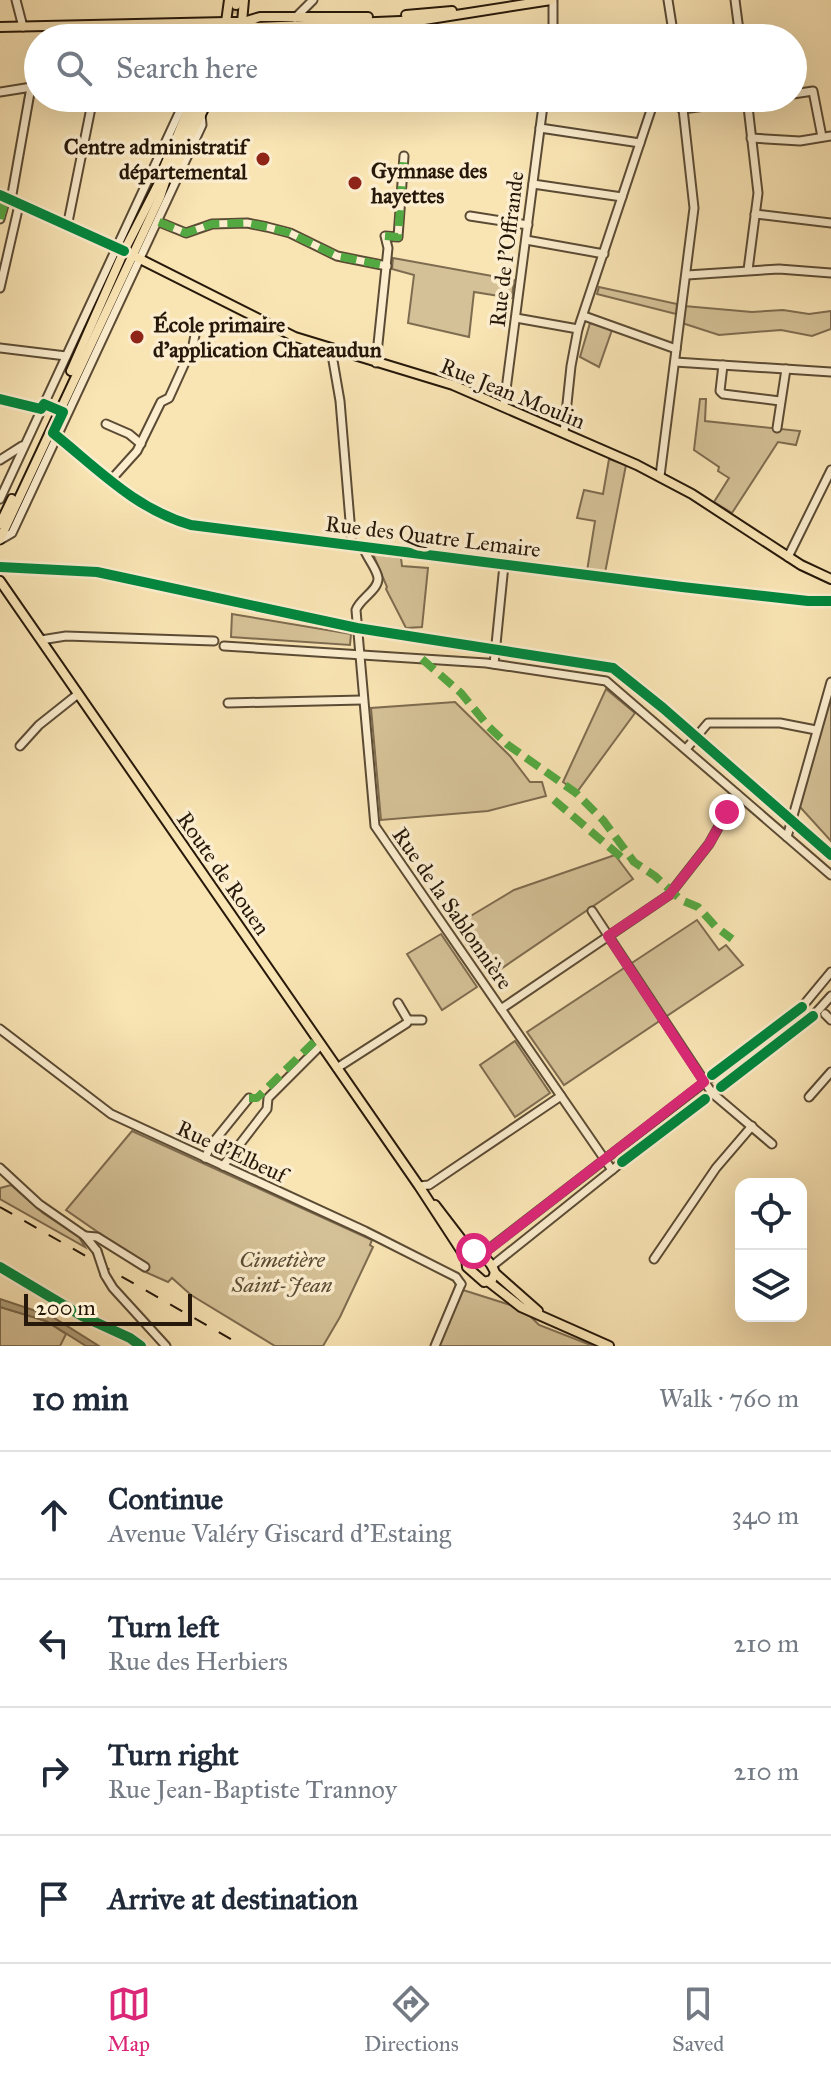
<!DOCTYPE html>
<html lang="en">
<head>
<meta charset="utf-8">
<style>
  :root { --surface:#fff; --page:#f2f2f3; --text:#1f2937; --muted:#747a83; --line:#e0e1e3; --accent:#db2777 }
  body { margin:0; font-family:"IM FELL Great Primer",serif; background:var(--page); color:var(--text) }
  .controls { position:absolute; right:24px; bottom:24px; display:grid; overflow:hidden; border-radius:16px; box-shadow:0 8px 32px #0002 }
  .controls button { width:72px; height:72px; display:grid; place-items:center; padding:0; border:0; border-bottom:2px solid var(--line); background:var(--surface); color:var(--text); font:40px sans-serif }
  .scale { position:absolute; left:24px; bottom:20px; width:168px; box-sizing:border-box; padding-left:8px; border:4px solid #26180a; border-top:0; font-size:22px; line-height:28px; white-space:nowrap; color:#26180a; -webkit-text-stroke:6px #fbedce; paint-order:stroke }
  .stop { position:absolute; width:24px; height:24px; margin:-18px; border:6px solid #db2777; border-radius:50%; background:#fff }
  .stop.end { background:#db2777; border-color:#fff; box-shadow:0 2px 8px #0008 }
  .list { margin:0; padding:0; list-style:none }
  h2 { display:flex; justify-content:space-between; align-items:center; height:104px; margin:0; padding:0 32px; font-size:34px }
  h2 small { font-size:26px; font-weight:400; color:var(--muted) }
  .list li { display:grid; grid-template-columns:52px 1fr auto; gap:24px; align-items:center; box-sizing:border-box; height:128px; padding:0 32px; border-top:2px solid var(--line) }
  .list b { display:block; font-size:30px; white-space:nowrap }
  .list p { margin:0; font-size:26px; white-space:nowrap; color:var(--muted) }
  .list em { font-size:26px; font-style:normal; color:var(--muted) }
  .icon { flex:none; width:44px; height:44px; fill:none; stroke:currentColor; stroke-width:2; stroke-linecap:round; stroke-linejoin:round }
  .map { position:relative; flex:none; width:831px; height:1346px; overflow:hidden }
  .search { position:absolute; background:var(--surface); box-shadow:0 8px 32px #0002; left:24px; right:24px; top:24px; height:88px; display:flex; align-items:center; gap:20px; box-sizing:border-box; padding:0 28px; border-radius:44px; color:var(--muted); font-size:30px }
  .sheet { height:616px; background:var(--surface) }
  nav { display:flex; justify-content:space-around; align-items:center; box-sizing:border-box; height:112px; border-top:2px solid var(--line); background:var(--surface); font-size:22px; color:var(--muted) }
  nav a { display:grid; justify-items:center; gap:4px }
  nav .on { color:var(--accent) }
  .map>svg:first-child { display:block }
</style>
</head>
<body>
<div class="map">
<svg width="831" height="1346" viewBox="0 0 831 1346">
  <rect width="100%" height="100%" fill="#f9e4b4"/>
  <filter id="stains"><feTurbulence type="fractalNoise" baseFrequency=".0025" numOctaves="4"/><feColorMatrix values="0 0 0 0 .2 0 0 0 0 .09 0 0 0 0 .02 0 0 0 .5 -.17"/></filter>
  <radialGradient id="worn" r=".72"><stop offset=".6" stop-color="#630" stop-opacity="0"/><stop offset="1" stop-color="#630" stop-opacity=".3"/></radialGradient>
  <g fill="#d5c197" stroke="#7e6c50" stroke-width="2">
    <polygon points="393,258 514,280 512,298 474,292 469,337 408,323 414,275 392,269"/>
    <polygon points="599,287 677,304 676,314 597,294"/>
    <polygon points="684,306 752,312 783,310 809,314 831,311 831,329 812,336 781,330 719,335 682,323"/>
    <polygon points="590,323 612,330 599,367 580,357"/>
    <polygon points="700,399 706,399 705,421 800,431 796,445 778,442 732,513 714,502 729,478 718,471 719,467 694,450"/>
    <polygon points="609,459 626,465 605,573 587,571 595,521 577,518 584,490 603,494"/>
    <polygon points="373,554 401,558 402,566 428,568 422,627 406,628 386,589 387,587"/>
    <polygon points="232,614 351,634 350,645 231,637"/>
    <polygon points="606,689 635,713 577,792 563,782"/>
    <polygon points="830,696 831,696 831,841 800,807"/>
    <polygon points="455,702 510,756 530,782 542,782 546,796 488,811 381,820 371,708"/>
    <polygon points="615,855 633,879 489,977 454,926 514,890"/>
    <polygon points="697,920 719,950 726,945 743,965 564,1085 527,1032"/>
    <polygon points="441,934 477,987 442,1010 407,954"/>
    <polygon points="515,1041 550,1093 515,1117 480,1065"/>
    <polygon points="132,1131 372,1240 370,1245 373,1247 340,1317 323,1346 275,1346 191,1295 172,1278 168,1282 143,1271 145,1265 66,1210"/>
    <polygon points="11,1185 43,1213 79,1237 85,1247 0,1199 0,1188"/>
    <polygon points="463,1290 523,1309 539,1325 593,1346 438,1346"/>
    <polygon points="0,1307 46,1321 66,1334 60,1346 0,1346"/>
  </g>
  <polygon fill="#b19f7a" stroke="#79694d" stroke-width="2" points="0,1299 51,1316 99,1346 86,1346 46,1321 0,1307"/>
  <g fill="none" stroke-linecap="round" stroke-linejoin="round">
    <polyline stroke="#d9c59a" stroke-width="8" stroke-dasharray="8 4" stroke-linecap="butt" points="229,37 236,5"/>
    <g stroke="#5b4b34" stroke-width="11">
      <g id="minor">
        <polyline points="16,0 23,27"/>
        <polyline points="668,0 674,38"/>
        <polyline points="735,0 740,38"/>
        <polyline points="295,18 313,0"/>
        <polyline points="553,38 553,0"/>
        <polyline points="0,92 38,86"/>
        <polyline points="793,94 813,91 822,137"/>
        <polyline points="658,98 683,109 694,208 660,476"/>
        <polyline points="747,98 758,193 748,270"/>
        <polyline points="683,109 764,98"/>
        <polyline points="540,128 640,143"/>
        <polyline points="751,138 800,141 831,136"/>
        <polyline points="533,184 622,197"/>
        <polyline points="0,195 122,250"/>
        <polyline points="11,200 31,87"/>
        <polyline points="755,214 831,223"/>
        <polyline points="470,216 528,225"/>
        <polyline points="0,219 6,198"/>
        <polyline points="159,222 186,233 212,224 247,223 267,227 290,233 337,256 387,266"/>
        <polyline points="67,227 93,98"/>
        <polyline points="526,240 604,254"/>
        <polyline points="687,275 779,269 831,273"/>
        <polyline points="0,288 19,205"/>
        <polyline points="584,316 676,349"/>
        <polyline points="516,318 578,329"/>
        <polyline points="0,348 66,356"/>
        <polyline points="331,349 340,401 352,545"/>
        <polyline points="675,362 831,372"/>
        <polyline points="376,363 388,248 385,236 398,237 404,156"/>
        <polyline points="723,365 720,391 723,394 780,401"/>
        <polyline points="0,399 41,409"/>
        <polyline points="504,405 544,98"/>
        <polyline points="106,424 129,434 141,444"/>
        <polyline points="777,428 786,369"/>
        <polyline points="564,432 571,366 578,329 655,98"/>
        <path d="M 58,437 C 100,472 138,510 191,525 L 682,587 L 808,601 L 831,601"/>
        <polyline points="0,460 22,446"/>
        <polyline points="110,481 137,451 161,402 169,398 193,345 195,335"/>
        <polyline points="0,499 186,98"/>
        <polyline points="0,540 12,533 202,125 201,114"/>
        <path d="M 364,549 C 367,558 377,569 378,578 C 379,590 359,599 356,610 L 375,826 L 612,1170"/>
        <polyline points="788,557 831,470"/>
        <polyline points="0,567 97,572 357,628 613,668 663,708 831,855"/>
        <polyline points="41,640 66,636 214,641"/>
        <polyline points="224,646 486,663 606,681 831,875"/>
        <polyline points="494,664 504,565"/>
        <polyline points="228,703 362,700"/>
        <polyline points="20,746 39,725 78,694"/>
        <polyline points="686,749 708,723 780,723 816,730"/>
        <polyline points="787,837 831,682"/>
        <polyline points="592,911 712,1093 772,1144"/>
        <polyline points="501,1009 669,895 709,844 737,794"/>
        <polyline points="825,1014 831,1020"/>
        <polyline points="408,1020 422,1020"/>
        <polyline points="0,1029 111,1114 365,1231 456,1277 461,1284"/>
        <polyline points="337,1068 407,1023 408,1020 398,1003"/>
        <polyline points="809,1097 831,1072"/>
        <polyline points="205,1158 211,1145 249,1098"/>
        <polyline points="223,1166 267,1109 268,1098 321,1045"/>
        <polyline points="0,1168 39,1204 85,1236 97,1251"/>
        <polyline points="419,1186 429,1185 561,1096"/>
        <polyline points="85,1236 97,1237 145,1267"/>
        <polyline points="481,1255 802,1007 831,972"/>
        <polyline points="654,1259 716,1168 752,1126"/>
        <polyline points="492,1266 622,1162 813,1016 831,996"/>
        <polyline points="0,1267 82,1316 130,1338 141,1346"/>
        <polyline points="105,1275 113,1288 166,1346"/>
        <polyline points="435,1346 461,1284"/>
      </g>
    </g>
    <g stroke="#26180a" stroke-width="12">
      <g id="major">
        <polyline points="236,5 236,0"/>
        <polyline points="406,15 452,11"/>
        <polyline points="243,22 260,17 368,17"/>
        <polyline points="0,27 226,22 242,22 257,27 424,20 551,0"/>
        <polyline points="219,38 226,22 229,0"/>
        <polyline points="229,38 229,37"/>
        <polyline points="237,38 242,22 244,0"/>
        <polyline points="172,175 209,98"/>
        <polyline points="160,177 193,98"/>
        <polyline points="124,251 295,337 453,385 637,465 692,494 801,565 831,579"/>
        <polyline points="71,371 124,251 164,173"/>
        <polyline points="0,524 12,499"/>
        <polyline points="0,539 160,197 174,155 201,98"/>
        <polyline points="0,581 419,1186 466,1258"/>
        <polyline points="435,1205 471,1252"/>
        <path d="M 471,1252 C 482,1252 492,1263 495,1273 L 492,1280 L 484,1282 L 467,1267 L 466,1258 Z"/>
        <polyline points="495,1273 538,1311"/>
        <polyline points="489,1282 521,1307 609,1346"/>
      </g>
    </g>
    <use href="#minor" stroke="#fbedce" stroke-width="7"/>
    <use href="#major" stroke="#f9e4b4" stroke-width="8"/>
    <polyline stroke="#26180a" stroke-width="2" stroke-dasharray="14 14" stroke-linecap="butt" points="0,1207 243,1346"/>
    <g stroke="#5b4b34" stroke-width="11" stroke-linecap="butt">
      <polyline id="minor-bridge" points="97,1251 105,1275"/>
    </g>
    <use href="#minor-bridge" stroke="#fbedce" stroke-width="7"/>
    <g stroke="#53a941" stroke-width="8" stroke-dasharray="16 8" stroke-linecap="butt">
      <polyline points="0,219 6,198"/>
      <polyline points="159,222 186,233 212,224 247,223 267,227 290,233 337,256 387,266"/>
      <polyline points="385,236 398,237 404,156"/>
      <polyline points="422,659 461,693 489,727 508,745 576,793 603,820 634,862 655,876 681,900 698,907 715,926 732,939"/>
      <polyline points="554,800 621,857"/>
      <polyline points="249,1098 257,1098 317,1039"/>
    </g>
    <g stroke="#fbedce" stroke-width="15">
      <g id="cycleway">
        <polyline points="0,195 124,251"/>
        <path d="M 0,399 L 41,409 L 44,404 L 63,412 L 53,433 C 97,468 135,509 191,525 L 682,587 L 808,601 L 831,601"/>
        <polyline points="0,567 97,572 357,628 613,668 663,708 831,855"/>
        <polyline points="712,1075 802,1007"/>
        <polyline points="721,1087 813,1016"/>
        <polyline points="622,1162 705,1099"/>
        <polyline points="0,1267 82,1316 130,1338 141,1346"/>
      </g>
    </g>
    <use href="#cycleway" stroke="#00873e" stroke-width="10"/>
  </g>
  <g fill="none" stroke-linecap="round" stroke-linejoin="round">
    <polyline stroke="#db2777" stroke-width="10" points="474,1251 481,1255 488,1250 704,1082 608,936 669,895 709,844 727,812"/>
  </g>
  <g fill="#8f2418" stroke="#fbedce" stroke-width="3">
    <circle cx="263" cy="159" r="8"/>
    <circle cx="355" cy="183" r="8"/>
    <circle cx="137" cy="337" r="8"/>
  </g>
  <g text-anchor="middle" stroke-width="7" stroke-linejoin="round" paint-order="stroke">
    <g font-size="22" font-weight="bold" fill="#26180a" stroke="#fbedce" text-anchor="start">
      <text x="247" y="154" text-anchor="end">Centre administratif<tspan x="247" dy="25">départemental</tspan></text>
      <text x="371" y="178">Gymnase des<tspan x="371" dy="25">hayettes</tspan></text>
      <text x="153" y="332">École primaire<tspan x="153" dy="25">d'application Chateaudun</tspan></text>
    </g>
    <g font-size="22" fill="#26180a" stroke="#fbedce">
      <text transform="translate(506 249) rotate(-83)" y="8">Rue de l'Offrande</text>
      <text transform="translate(513 393) rotate(22)" y="8">Rue Jean Moulin</text>
      <text transform="translate(433 536) rotate(7)" y="8">Rue des Quatre Lemaire</text>
      <text transform="translate(224 873) rotate(55)" y="8">Route de Rouen</text>
      <text transform="translate(453 908) rotate(55)" y="8">Rue de la Sablonnière</text>
      <text transform="translate(232 1151) rotate(25)" y="8">Rue d'Elbeuf</text>
    </g>
    <g font-size="22" font-style="italic" fill="#5b4b34" stroke="#fbedce">
      <text x="282" y="1267">Cimetière<tspan x="282" dy="25">Saint-Jean</tspan></text>
    </g>
  </g>
  <rect width="100%" height="100%" filter="url(#stains)"/>
  <rect width="100%" height="100%" fill="url(#worn)"/>
</svg>
<div class="controls">
<button><svg class="icon" aria-label="locate" viewBox="0 0 24 24"><circle cx="12" cy="12" r="6"/><path d="M12 2v4M12 18v4M2 12h4M18 12h4"/></svg></button>
<button><svg class="icon" aria-label="layers" viewBox="0 0 24 24"><path d="M12 4l9 5-9 5-9-5zM3 14l9 5 9-5"/></svg></button>
</div>
<div class="scale">200 m</div>
<div class="stop" style="left:474px;top:1251px"></div>
<div class="stop end" style="left:727px;top:812px"></div>
<div class="search"><svg class="icon" aria-label="search" viewBox="0 0 24 24"><circle cx="10" cy="10" r="6"/><path d="M15 15l6 6"/></svg>Search here</div>
</div>
<section class="sheet">
<h2>10 min<small>Walk · 760 m</small></h2>
<ul class="list">
<li><svg class="icon" aria-label="ahead" viewBox="0 0 24 24"><path d="M12 20V5M6 11l6-6 6 6"/></svg><div><b>Continue</b><p>Avenue Valéry Giscard d'Estaing</p></div><em>340 m</em></li>
<li><svg class="icon" aria-label="left" viewBox="0 0 24 24"><path d="M17 20v-9H6M10 6l-5 5 5 5"/></svg><div><b>Turn left</b><p>Rue des Herbiers</p></div><em>210 m</em></li>
<li><svg class="icon" aria-label="right" viewBox="0 0 24 24"><path d="M7 20v-9h11M14 6l5 5-5 5"/></svg><div><b>Turn right</b><p>Rue Jean-Baptiste Trannoy</p></div><em>210 m</em></li>
<li><svg class="icon" aria-label="arrive" viewBox="0 0 24 24"><path d="M6 21V4h12l-3 4 3 4H6"/></svg><div><b>Arrive at destination</b></div></li>
</ul>
</section>
<nav>
<a class="on"><svg class="icon" aria-label="map" viewBox="0 0 24 24"><path d="M3 6l6-2 6 2 6-2v14l-6 2-6-2-6 2zM9 4v14M15 6v14"/></svg>Map</a>
<a><svg class="icon" aria-label="directions" viewBox="0 0 24 24"><path d="M12 3l9 9-9 9-9-9zM9 14v-3h6M13 9l2 2-2 2"/></svg>Directions</a>
<a><svg class="icon" aria-label="saved" viewBox="0 0 24 24"><path d="M7 4h10v16l-5-4-5 4z"/></svg>Saved</a>
</nav>
</body>
</html>
